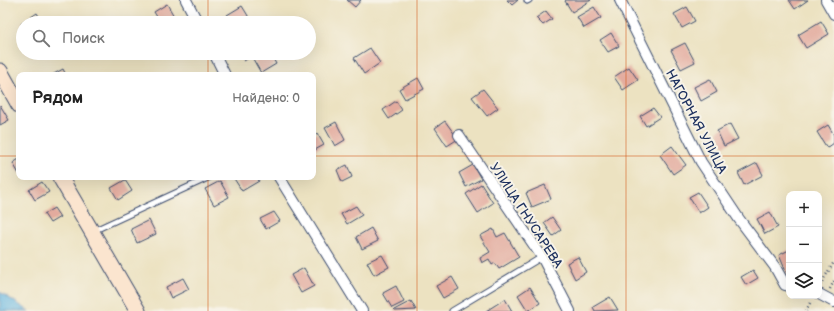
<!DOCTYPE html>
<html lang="ru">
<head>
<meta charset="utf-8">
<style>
  :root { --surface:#fff; --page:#f2f2f2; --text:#222; --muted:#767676; --line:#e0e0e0 }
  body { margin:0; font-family:"Balsamiq Sans",sans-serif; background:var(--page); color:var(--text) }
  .controls { position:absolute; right:12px; bottom:12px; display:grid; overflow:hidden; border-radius:8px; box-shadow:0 4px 16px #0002 }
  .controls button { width:36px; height:36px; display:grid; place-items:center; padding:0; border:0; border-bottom:1px solid var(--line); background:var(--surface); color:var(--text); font:20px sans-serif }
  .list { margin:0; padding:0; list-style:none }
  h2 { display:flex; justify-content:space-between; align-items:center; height:52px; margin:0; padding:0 16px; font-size:17px }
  h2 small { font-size:13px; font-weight:400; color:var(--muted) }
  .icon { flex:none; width:22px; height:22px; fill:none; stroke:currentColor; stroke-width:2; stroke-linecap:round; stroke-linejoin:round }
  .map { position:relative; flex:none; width:834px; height:311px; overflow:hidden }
  .search { position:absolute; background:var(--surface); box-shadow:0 4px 16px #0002; left:16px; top:16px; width:300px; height:44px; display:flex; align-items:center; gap:10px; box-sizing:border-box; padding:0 14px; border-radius:22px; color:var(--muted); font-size:15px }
  .panel { position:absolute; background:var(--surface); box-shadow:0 4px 16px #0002; left:16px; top:72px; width:300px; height:108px; border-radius:8px }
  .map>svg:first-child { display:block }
</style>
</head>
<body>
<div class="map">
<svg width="834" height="311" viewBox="0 0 834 311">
  <rect width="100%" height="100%" fill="#f7f3e8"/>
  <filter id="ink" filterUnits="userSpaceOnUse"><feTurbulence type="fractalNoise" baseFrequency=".025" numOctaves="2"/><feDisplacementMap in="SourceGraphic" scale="8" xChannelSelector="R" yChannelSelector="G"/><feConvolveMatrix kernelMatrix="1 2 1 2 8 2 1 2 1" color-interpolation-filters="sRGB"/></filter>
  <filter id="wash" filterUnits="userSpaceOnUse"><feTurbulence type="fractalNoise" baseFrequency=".012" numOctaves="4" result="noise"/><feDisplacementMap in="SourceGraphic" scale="16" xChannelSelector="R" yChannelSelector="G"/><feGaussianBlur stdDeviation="0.9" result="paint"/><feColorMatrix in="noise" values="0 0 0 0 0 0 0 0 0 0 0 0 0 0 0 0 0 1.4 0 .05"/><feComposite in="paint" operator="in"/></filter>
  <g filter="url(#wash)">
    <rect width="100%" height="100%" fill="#ece2c1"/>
    <polygon fill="#66b7e1" stroke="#4073a0" points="0,292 29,311 0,311"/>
    <g id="blocks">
      <g fill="#e3ab9e">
        <polygon points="347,0 361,0 355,7"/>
        <polygon points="507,0 518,0 512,5"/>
        <polygon points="566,0 591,0 572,12 565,1"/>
        <polygon points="789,0 808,0 795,9"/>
        <polygon points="167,4 175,18 167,23 161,23 154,12"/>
        <polygon points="242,6 250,19 244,23 232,23 227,15"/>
        <polygon points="594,7 601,18 584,28 577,17"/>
        <polygon points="687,7 695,21 682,28 674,14"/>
        <polygon points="546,11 552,19 543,25 536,18"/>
        <polygon points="37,13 43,23 23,23 23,27 21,24"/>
        <polygon points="821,21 829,34 806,48 798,35"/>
        <polygon points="611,33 619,46 608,52 600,40"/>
        <polygon points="685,43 695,62 681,69 671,50"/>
        <polygon points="370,48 380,63 364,74 354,58"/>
        <polygon points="239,53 256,53 244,61"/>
        <polygon points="263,53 270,53 276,64 261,73 253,59"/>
        <polygon points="629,67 638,80 623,90 614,77"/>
        <polygon points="63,69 66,75 52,75"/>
        <polygon points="418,78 424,89 405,99 399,89"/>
        <polygon points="710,79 717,92 701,101 694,87"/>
        <polygon points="483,89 498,108 487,116 472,97"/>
        <polygon points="396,101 402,110 389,119 383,110"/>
        <polygon points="0,105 9,120 0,125"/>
        <polygon points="653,108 660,117 646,126 640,116"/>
        <polygon points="445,121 458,139 447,146 435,128"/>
        <polygon points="336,122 345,140 335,146 325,128"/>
        <polygon points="730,124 738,139 724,146 717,131"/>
        <polygon points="828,125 834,135 834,143 827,148 817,132"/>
        <polygon points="317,133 324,145 313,151 313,135"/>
        <polygon points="672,146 686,165 673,174 660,155"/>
        <polygon points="19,159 19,174 13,163"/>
        <polygon points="757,163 763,175 744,185 738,173"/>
        <polygon points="347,165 352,177 342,182 337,170"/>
        <polygon points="473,165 481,179 466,187 459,173"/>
        <polygon points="233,177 257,177 259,181 242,191"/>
        <polygon points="125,180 132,191 118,200 111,188"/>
        <polygon points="220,181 229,197 214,205 205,189"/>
        <polygon points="42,182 49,192 35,200 29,190"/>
        <polygon points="481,184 493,203 478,213 466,194"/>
        <polygon points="545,185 551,199 532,207 526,193"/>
        <polygon points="698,192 708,207 699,213 689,197"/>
        <polygon points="356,206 362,215 347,224 341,214"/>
        <polygon points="54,208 60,217 50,223 44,214"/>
        <polygon points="274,212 280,221 266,229 260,219"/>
        <polygon points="770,212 778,227 765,234 757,219"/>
        <polygon points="552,217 561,230 553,236 544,223"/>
        <polygon points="149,220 156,234 137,243 131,229"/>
        <polygon points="371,228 378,241 362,249 356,237"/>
        <polygon points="493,229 497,237 505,233 519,257 499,269 495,263 492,265 489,259 482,263 480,258 490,252 480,236"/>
        <polygon points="789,250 789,273 787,274 779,255"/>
        <polygon points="382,255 389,267 374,275 367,262"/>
        <polygon points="578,257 586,272 575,279 567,263"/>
        <polygon points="304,268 314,286 301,293 291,275"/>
        <polygon points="753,270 758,278 746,285 741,277"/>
        <polygon points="452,277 459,289 443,298 436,286"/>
        <polygon points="183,278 189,289 171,298 166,287"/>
        <polygon points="396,286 404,302 392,308 383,293"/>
        <polygon points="530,287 540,303 528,311 518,295"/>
        <polygon points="610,297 618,310 595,311 593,307"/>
        <polygon points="505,299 512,311 486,311"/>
        <polygon points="411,301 416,310 395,311 394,310"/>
      </g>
    </g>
  </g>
  <g filter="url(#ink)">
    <use href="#blocks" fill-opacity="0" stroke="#3a4a6d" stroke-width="1"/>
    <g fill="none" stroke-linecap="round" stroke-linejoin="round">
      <g stroke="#3a4a6d" stroke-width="7">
        <g id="service">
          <polyline points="527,1 529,0"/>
          <polyline points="93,231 210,177"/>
          <polyline points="452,311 542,257"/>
        </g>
      </g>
      <g stroke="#3a4a6d" stroke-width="12">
        <g id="minor">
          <polyline points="186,0 198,23"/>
          <polyline points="620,0 701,162 739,219 775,267 785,285 789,286"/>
          <polyline points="826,0 834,14"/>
          <polyline points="214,53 225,75"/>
          <polyline points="459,135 542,257 570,311"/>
          <polyline points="279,177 362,311"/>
          <polyline points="819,294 834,302"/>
        </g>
      </g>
      <g stroke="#3a4a6d" stroke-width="17">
        <g id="secondary">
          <polyline points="0,71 19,105"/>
          <polyline points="60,177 138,311"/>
        </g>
      </g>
      <g stroke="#3a4a6d" stroke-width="2.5" stroke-dasharray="1 3" stroke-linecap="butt">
        <polyline points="820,285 834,262"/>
        <polyline points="830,289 834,281"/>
        <polyline points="806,311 811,301"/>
      </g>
      <use href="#service" stroke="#fff" stroke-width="5"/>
      <use href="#minor" stroke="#fff" stroke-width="10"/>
      <use href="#secondary" stroke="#fbe5cf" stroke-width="15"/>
    </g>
  </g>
  <path fill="none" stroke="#d45514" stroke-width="1" stroke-opacity="0.55" d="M 208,0 L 208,23M 417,0 L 417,311M 626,0 L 626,311M 208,53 L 208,75M 0,156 L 19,156M 313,156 L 834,156M 208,177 L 208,311"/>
  <g text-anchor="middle" stroke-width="4" stroke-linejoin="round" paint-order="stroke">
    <g font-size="13" fill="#1b2f5e" stroke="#f7f3e8">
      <text transform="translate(697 121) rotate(62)" y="5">НАГОРНАЯ УЛИЦА</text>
      <text transform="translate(527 215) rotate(57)" y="5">УЛИЦА ГНУСАРЕВА</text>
    </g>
  </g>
</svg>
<div class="controls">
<button>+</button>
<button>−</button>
<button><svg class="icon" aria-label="layers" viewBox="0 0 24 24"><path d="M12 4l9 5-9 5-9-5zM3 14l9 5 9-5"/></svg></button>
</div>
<div class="search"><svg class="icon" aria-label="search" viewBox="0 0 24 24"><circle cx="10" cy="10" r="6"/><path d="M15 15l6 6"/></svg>Поиск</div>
<section class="panel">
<h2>Рядом<small>Найдено: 0</small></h2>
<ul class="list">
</ul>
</section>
</div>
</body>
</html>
